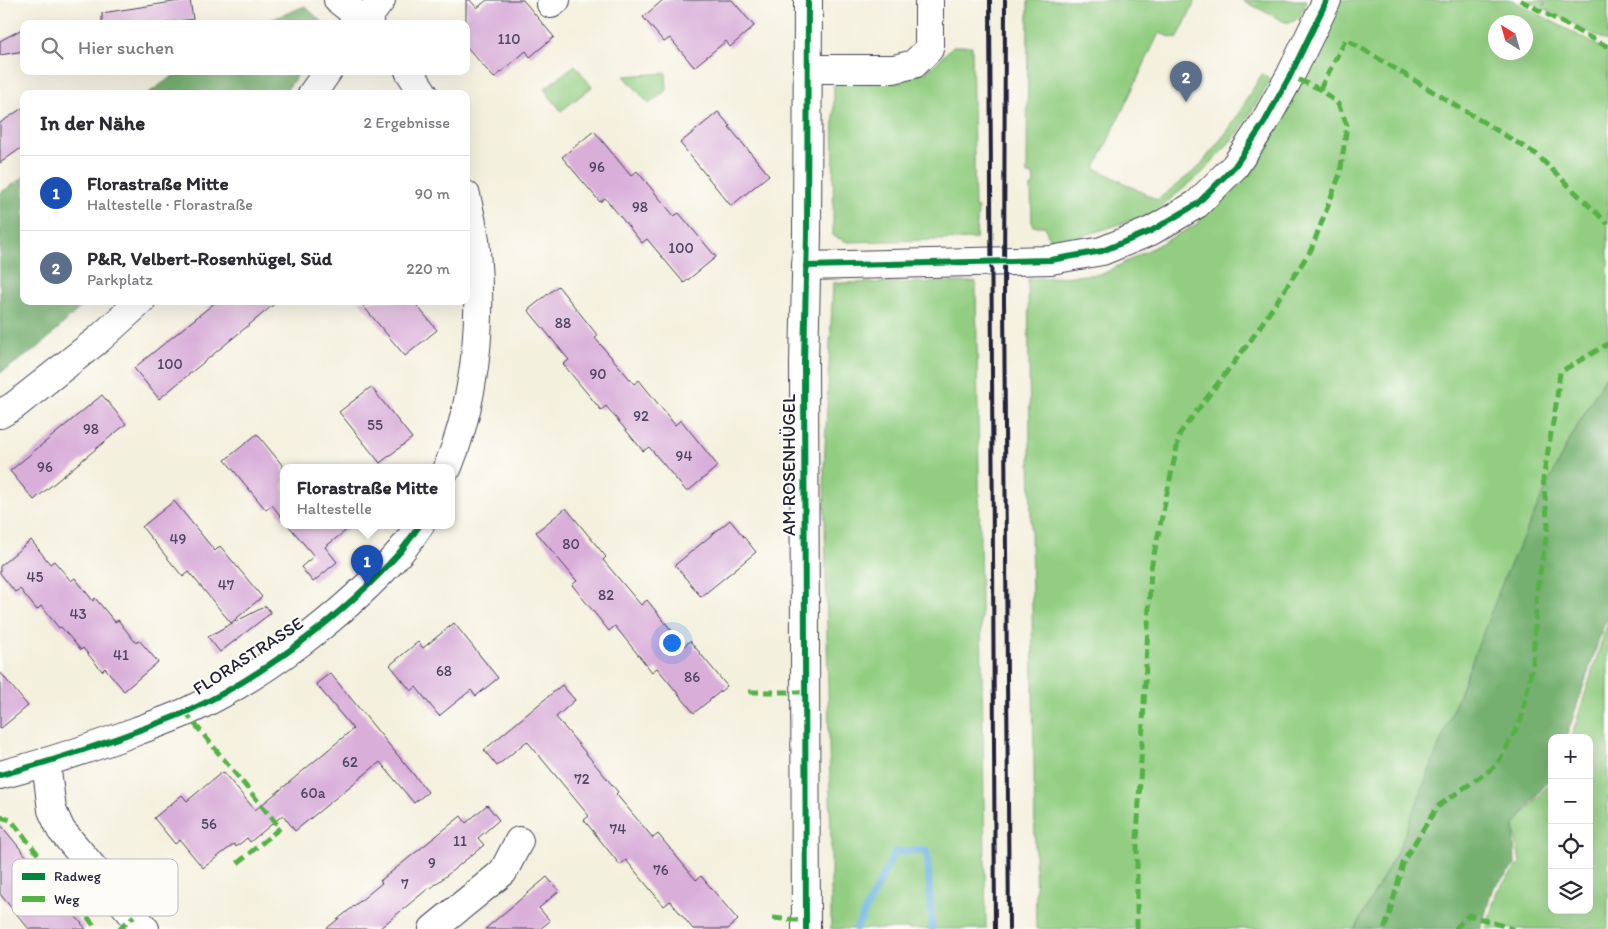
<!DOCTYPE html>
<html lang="de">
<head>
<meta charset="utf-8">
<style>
  :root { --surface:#fff; --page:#f7f7f7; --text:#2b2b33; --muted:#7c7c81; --line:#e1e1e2; --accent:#d93025 }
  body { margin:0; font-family:Itim,sans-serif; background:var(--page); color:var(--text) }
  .controls { position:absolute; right:15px; bottom:15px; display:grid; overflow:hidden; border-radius:10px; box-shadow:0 5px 20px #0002 }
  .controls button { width:45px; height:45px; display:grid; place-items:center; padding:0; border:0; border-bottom:1px solid var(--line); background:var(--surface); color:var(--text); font:25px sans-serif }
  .compass { position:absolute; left:1488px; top:15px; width:45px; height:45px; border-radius:50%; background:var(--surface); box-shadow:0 5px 20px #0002; rotate:323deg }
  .you { position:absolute; left:671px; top:642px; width:18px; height:18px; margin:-12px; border:4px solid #fff; border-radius:50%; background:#1a73e8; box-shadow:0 0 0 8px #1a73e833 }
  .badge { display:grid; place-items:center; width:32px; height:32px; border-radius:50%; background:var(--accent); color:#fff; font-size:16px; font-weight:700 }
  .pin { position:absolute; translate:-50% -41px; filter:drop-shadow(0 1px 2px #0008) }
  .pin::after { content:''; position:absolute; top:26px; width:18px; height:15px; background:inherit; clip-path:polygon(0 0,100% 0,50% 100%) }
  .popup { position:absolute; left:280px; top:464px; width:175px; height:65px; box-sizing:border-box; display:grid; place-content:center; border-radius:10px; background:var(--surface); filter:drop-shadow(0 1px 4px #0005); font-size:16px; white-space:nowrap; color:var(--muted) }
  .popup b { font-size:19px; color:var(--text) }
  .popup::after { content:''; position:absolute; left:50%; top:100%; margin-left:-10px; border:10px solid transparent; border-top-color:var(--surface) }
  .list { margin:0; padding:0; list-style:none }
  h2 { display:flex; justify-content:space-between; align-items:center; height:65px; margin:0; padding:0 20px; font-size:21px }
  h2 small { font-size:16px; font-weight:400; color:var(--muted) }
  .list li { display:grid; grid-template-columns:32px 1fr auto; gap:15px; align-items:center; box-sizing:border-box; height:75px; padding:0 20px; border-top:1px solid var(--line) }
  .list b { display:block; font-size:19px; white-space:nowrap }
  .list p { margin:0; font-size:16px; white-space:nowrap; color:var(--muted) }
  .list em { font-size:16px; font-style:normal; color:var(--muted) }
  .icon { flex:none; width:28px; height:28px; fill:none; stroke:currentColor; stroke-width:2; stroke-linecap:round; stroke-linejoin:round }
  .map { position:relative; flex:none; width:1608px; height:929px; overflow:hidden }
  .search { position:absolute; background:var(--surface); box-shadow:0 5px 20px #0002; left:20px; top:20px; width:450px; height:55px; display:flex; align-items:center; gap:12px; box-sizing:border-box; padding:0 18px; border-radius:10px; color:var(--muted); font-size:19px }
  .panel { position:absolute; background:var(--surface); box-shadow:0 5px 20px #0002; left:20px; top:90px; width:450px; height:215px; border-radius:10px }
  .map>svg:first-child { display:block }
</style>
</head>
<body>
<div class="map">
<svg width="1608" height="929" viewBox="0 0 1608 929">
  <rect width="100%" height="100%" fill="#fdfcf7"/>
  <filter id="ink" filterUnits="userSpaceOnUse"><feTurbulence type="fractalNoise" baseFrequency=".02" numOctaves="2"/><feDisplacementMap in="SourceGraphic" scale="10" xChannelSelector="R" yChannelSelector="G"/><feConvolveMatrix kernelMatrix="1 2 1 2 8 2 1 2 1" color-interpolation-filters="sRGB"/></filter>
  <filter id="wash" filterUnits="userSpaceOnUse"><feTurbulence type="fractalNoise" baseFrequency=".0096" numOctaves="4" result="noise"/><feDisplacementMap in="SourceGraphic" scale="20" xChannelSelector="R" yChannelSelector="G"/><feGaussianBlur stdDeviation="1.12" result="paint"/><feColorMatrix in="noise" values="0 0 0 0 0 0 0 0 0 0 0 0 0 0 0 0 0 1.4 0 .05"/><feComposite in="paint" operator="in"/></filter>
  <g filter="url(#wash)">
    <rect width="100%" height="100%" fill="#f4f0de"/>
    <g fill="#92cd81" stroke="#5a785e" fill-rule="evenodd">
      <polygon points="1028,0 1196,0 1177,39 1159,33 1095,168 1157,200 1198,168 1229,129 1262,74 1271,80 1238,133 1201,174 1152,214 1051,246 1045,226 1033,226 1032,224 1031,186 1034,185 1033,175 1027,174"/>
      <path d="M 1242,0 L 1307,0 C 1302,11 1299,24 1285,22 Z"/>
      <path d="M 1335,0 L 1512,0 L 1608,51 L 1608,372 L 1565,448 L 1400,846 L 1355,929 L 1036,929 L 1028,279 L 1103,274 L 1196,225 L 1287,103 ZM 1496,22 L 1526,22 L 1526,52 L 1496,52 Z"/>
      <polygon points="1528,0 1545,0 1543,6 1548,0 1608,0 1608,42"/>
      <polygon points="953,46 972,46 975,208 978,208 976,239 848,242 833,236 834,82 927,72"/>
      <polygon points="575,65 592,87 561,111 544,89"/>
      <polygon points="666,73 667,90 649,104 624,76"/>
      <polygon points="976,282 986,929 831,929 831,851 824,469 833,283"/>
      <polygon points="1608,622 1608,929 1486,929 1497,891 1520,863 1514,825 1552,781 1552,910 1589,910 1589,738 1571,738"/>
    </g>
    <g fill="#75b06f" stroke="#4c6955">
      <polygon points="305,6 324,24 260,24"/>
      <polygon points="180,71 300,71 284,94 147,94"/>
      <polygon points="24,177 24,301 87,301 39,347 0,373 0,193"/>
      <polygon points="1608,372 1608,619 1604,625 1566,738 1552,738 1552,776 1514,825 1515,865 1492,890 1481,929 1355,929 1400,846 1505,576 1565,448"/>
    </g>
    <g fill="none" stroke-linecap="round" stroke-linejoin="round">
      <polyline stroke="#6cb3e3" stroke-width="7" points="856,929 895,852 927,850 932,929"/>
    </g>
    <g id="blocks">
      <g fill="#d9afda">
        <polygon points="186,0 190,0 193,19 161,24 102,24 102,13"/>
        <polygon points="466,0 470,0 477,8 487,0 523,0 554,37 530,57 526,51 494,78 466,46"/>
        <polygon points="663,0 732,0 754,26 730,47 726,41 694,67 670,38 664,42 643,17"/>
        <polygon points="24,28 24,51 0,55 0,41"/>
        <polygon points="24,107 24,146 0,163 0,123"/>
        <polygon points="718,112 730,126 729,127 769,175 731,206 680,143"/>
        <polygon points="594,131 631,176 637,171 674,216 679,213 716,257 684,283 647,239 642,243 605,198 600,202 562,157"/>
        <polygon points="558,286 598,336 595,338 634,384 639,380 675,425 681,420 718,466 687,492 649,447 643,451 606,406 601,410 563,364 569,360 528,310"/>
        <polygon points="217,301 278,301 159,399 134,368"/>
        <polygon points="359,301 413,301 437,330 405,356"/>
        <polygon points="371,387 412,438 380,463 339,412"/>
        <polygon points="102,395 126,424 34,500 10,471"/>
        <polygon points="257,434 283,466 283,519 272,505 266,510 225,460"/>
        <polygon points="174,501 215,551 220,546 262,597 231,623 189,572 183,577 142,527"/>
        <polygon points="566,508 606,557 603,560 641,605 647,600 684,646 690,641 727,686 694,713 657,668 652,672 615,626 609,631 572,585 577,581 536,532"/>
        <polygon points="730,520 756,552 701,597 675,565"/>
        <polygon points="288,525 353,525 325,547 337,562 313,582 301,567 314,556"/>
        <polygon points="31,540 50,564 54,561 71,581 75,578 93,601 95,598 115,622 118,620 136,643 139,640 158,662 124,691 105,668 102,671 83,648 81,650 61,627 59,628 41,606 37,610 20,589 15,592 0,573 0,566"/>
        <polygon points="266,606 271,613 220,652 208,637 225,627"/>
        <polygon points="454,623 498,678 476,696 471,690 439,716 416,687 411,691 390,665 418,642 423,648"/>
        <polygon points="0,672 28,706 0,729"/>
        <polygon points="330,673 428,792 414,803 380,762 295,831 283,815 250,842 247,838 236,847 234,844 203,868 180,840 175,844 154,818 182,795 187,801 221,773 223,774 224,773 255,810 280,790 353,729 316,684"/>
        <polygon points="562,685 575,700 556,717 618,792 616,794 653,838 658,834 696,880 701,876 738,920 728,929 693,929 670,901 664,906 626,860 620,865 584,820 589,816 527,741 497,766 484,750"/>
        <polygon points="487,805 499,820 478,838 484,845 431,888 430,887 379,929 326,929 382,883 380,881 461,816 466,823"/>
        <polygon points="0,824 86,929 29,929 0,894"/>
        <polygon points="547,877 559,891 539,908 550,921 540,929 485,929"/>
      </g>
    </g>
  </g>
  <g filter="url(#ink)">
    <use href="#blocks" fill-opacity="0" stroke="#424153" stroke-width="1"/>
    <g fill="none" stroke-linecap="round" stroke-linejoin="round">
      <g stroke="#424153" stroke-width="30">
        <g id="minor">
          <polyline points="338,0 369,24"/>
          <polyline points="551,4 556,0"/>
          <polyline points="363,24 381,0"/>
          <polyline points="807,69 894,69 914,64 929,49 929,0"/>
          <polyline points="409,71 424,94"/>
          <polyline points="312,94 328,71"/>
          <polyline points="806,266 1051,260 1102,251 1151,231 1197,204 1235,166 1264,123 1290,76 1327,0"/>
          <polyline points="0,414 14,406 99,339 141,301"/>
          <path d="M 448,467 C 477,395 483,317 475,240 C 473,225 469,210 466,195"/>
          <polyline points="46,763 52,810 61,830 145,929"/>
          <path d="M 0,775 C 47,763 91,748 137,731 C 153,725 170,719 186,712 C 261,678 345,614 400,552 C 407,544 413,534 420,525"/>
          <polyline points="433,929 503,872 519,841"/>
          <polyline points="806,929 804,363 807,235 808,0"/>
        </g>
      </g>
      <use href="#minor" stroke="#fff" stroke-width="28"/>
      <g stroke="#22223b" stroke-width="4">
        <polyline points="990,0 995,929"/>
        <polyline points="1005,0 1004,301 1009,929"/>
      </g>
      <g stroke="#55b146" stroke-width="5" stroke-dasharray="10 5" stroke-linecap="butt">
        <polyline points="1520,0 1608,47"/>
        <polyline points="1320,89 1346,39 1536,154 1608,224"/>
        <polyline points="749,692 805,692"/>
        <polyline points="185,712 280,828 234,866"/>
        <polyline points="0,817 11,820 96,928"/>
        <polyline points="773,918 806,921"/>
        <polyline points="119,929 134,916"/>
        <polyline points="1137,929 1137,839 1151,568 1180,433 1251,340 1311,250 1340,174 1347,125 1338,104 1320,89 1290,76"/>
        <polyline points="1384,929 1388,919 1404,860 1437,807 1497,765 1521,720 1533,663 1537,590 1548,526 1543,479 1556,405 1560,372 1608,344"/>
        <polyline points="1455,929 1469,915 1513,929"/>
      </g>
      <g stroke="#fdfcf7" stroke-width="9">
        <g id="cycleway">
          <polyline points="806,266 1051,260 1102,251 1151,231 1197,204 1235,166 1264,123 1290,76 1327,0"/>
          <path d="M 0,775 C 47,763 91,748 137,731 C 153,725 170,719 186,712 C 261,678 345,614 400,552 C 407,544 413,534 420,525"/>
          <polyline points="806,929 804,363 807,235 808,0"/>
        </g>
      </g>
      <use href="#cycleway" stroke="#00873e" stroke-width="6"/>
    </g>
  </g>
  <g text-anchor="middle" stroke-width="4" stroke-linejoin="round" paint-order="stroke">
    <g font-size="15" fill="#504563">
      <text x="509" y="44">110</text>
      <text x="597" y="172">96</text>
      <text x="640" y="212">98</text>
      <text x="681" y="253">100</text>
      <text x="563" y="328">88</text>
      <text x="170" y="369">100</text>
      <text x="598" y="379">90</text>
      <text x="641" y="421">92</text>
      <text x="375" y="430">55</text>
      <text x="91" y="434">98</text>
      <text x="684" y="461">94</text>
      <text x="45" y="472">96</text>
      <text x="178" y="544">49</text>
      <text x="571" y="549">80</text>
      <text x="35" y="582">45</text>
      <text x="226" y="590">47</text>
      <text x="606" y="600">82</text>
      <text x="78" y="619">43</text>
      <text x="121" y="660">41</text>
      <text x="444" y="676">68</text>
      <text x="692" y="682">86</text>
      <text x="350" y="767">62</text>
      <text x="582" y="784">72</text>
      <text x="313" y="798">60a</text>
      <text x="209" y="829">56</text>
      <text x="618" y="834">74</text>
      <text x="460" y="846">11</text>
      <text x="432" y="868">9</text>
      <text x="661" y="875">76</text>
      <text x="405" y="889">7</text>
    </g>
    <g font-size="18" fill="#22223b" stroke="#fdfcf7">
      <text transform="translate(789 465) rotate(-90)" y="6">AM ROSENHÜGEL</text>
      <text transform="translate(248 656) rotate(-33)" y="6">FLORASTRASSE</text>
    </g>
  </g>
  <rect x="12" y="859" width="166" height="57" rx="8" fill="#fdfcf7" stroke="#bbbbbf" stroke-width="1"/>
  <rect x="22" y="873" width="23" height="7" fill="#00873e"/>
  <rect x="22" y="896" width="23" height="6" fill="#55b146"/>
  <g font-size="14" fill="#22223b">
    <text x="54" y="881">Radweg</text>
    <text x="54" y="904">Weg</text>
  </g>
</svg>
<div class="controls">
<button>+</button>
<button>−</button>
<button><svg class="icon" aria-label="locate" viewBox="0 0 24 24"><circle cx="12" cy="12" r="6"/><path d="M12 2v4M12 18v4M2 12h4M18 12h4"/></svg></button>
<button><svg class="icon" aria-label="layers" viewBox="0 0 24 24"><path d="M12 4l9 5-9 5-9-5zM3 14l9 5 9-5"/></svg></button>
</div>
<svg class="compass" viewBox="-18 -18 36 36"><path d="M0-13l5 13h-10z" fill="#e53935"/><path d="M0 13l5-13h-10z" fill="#7c7c81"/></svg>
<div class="you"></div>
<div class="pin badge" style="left:367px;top:586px;background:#1a4fb4">1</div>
<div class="popup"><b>Florastraße Mitte</b>Haltestelle</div>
<div class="pin badge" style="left:1186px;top:102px;background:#5c6f8a">2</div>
<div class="search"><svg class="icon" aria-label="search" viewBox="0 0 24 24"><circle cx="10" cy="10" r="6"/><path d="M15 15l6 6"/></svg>Hier suchen</div>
<section class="panel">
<h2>In der Nähe<small>2 Ergebnisse</small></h2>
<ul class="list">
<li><span class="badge" style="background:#1a4fb4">1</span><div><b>Florastraße Mitte</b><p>Haltestelle · Florastraße</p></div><em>90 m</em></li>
<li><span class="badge" style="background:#5c6f8a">2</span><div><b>P&amp;R, Velbert-Rosenhügel, Süd</b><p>Parkplatz</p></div><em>220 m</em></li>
</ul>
</section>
</div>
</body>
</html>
